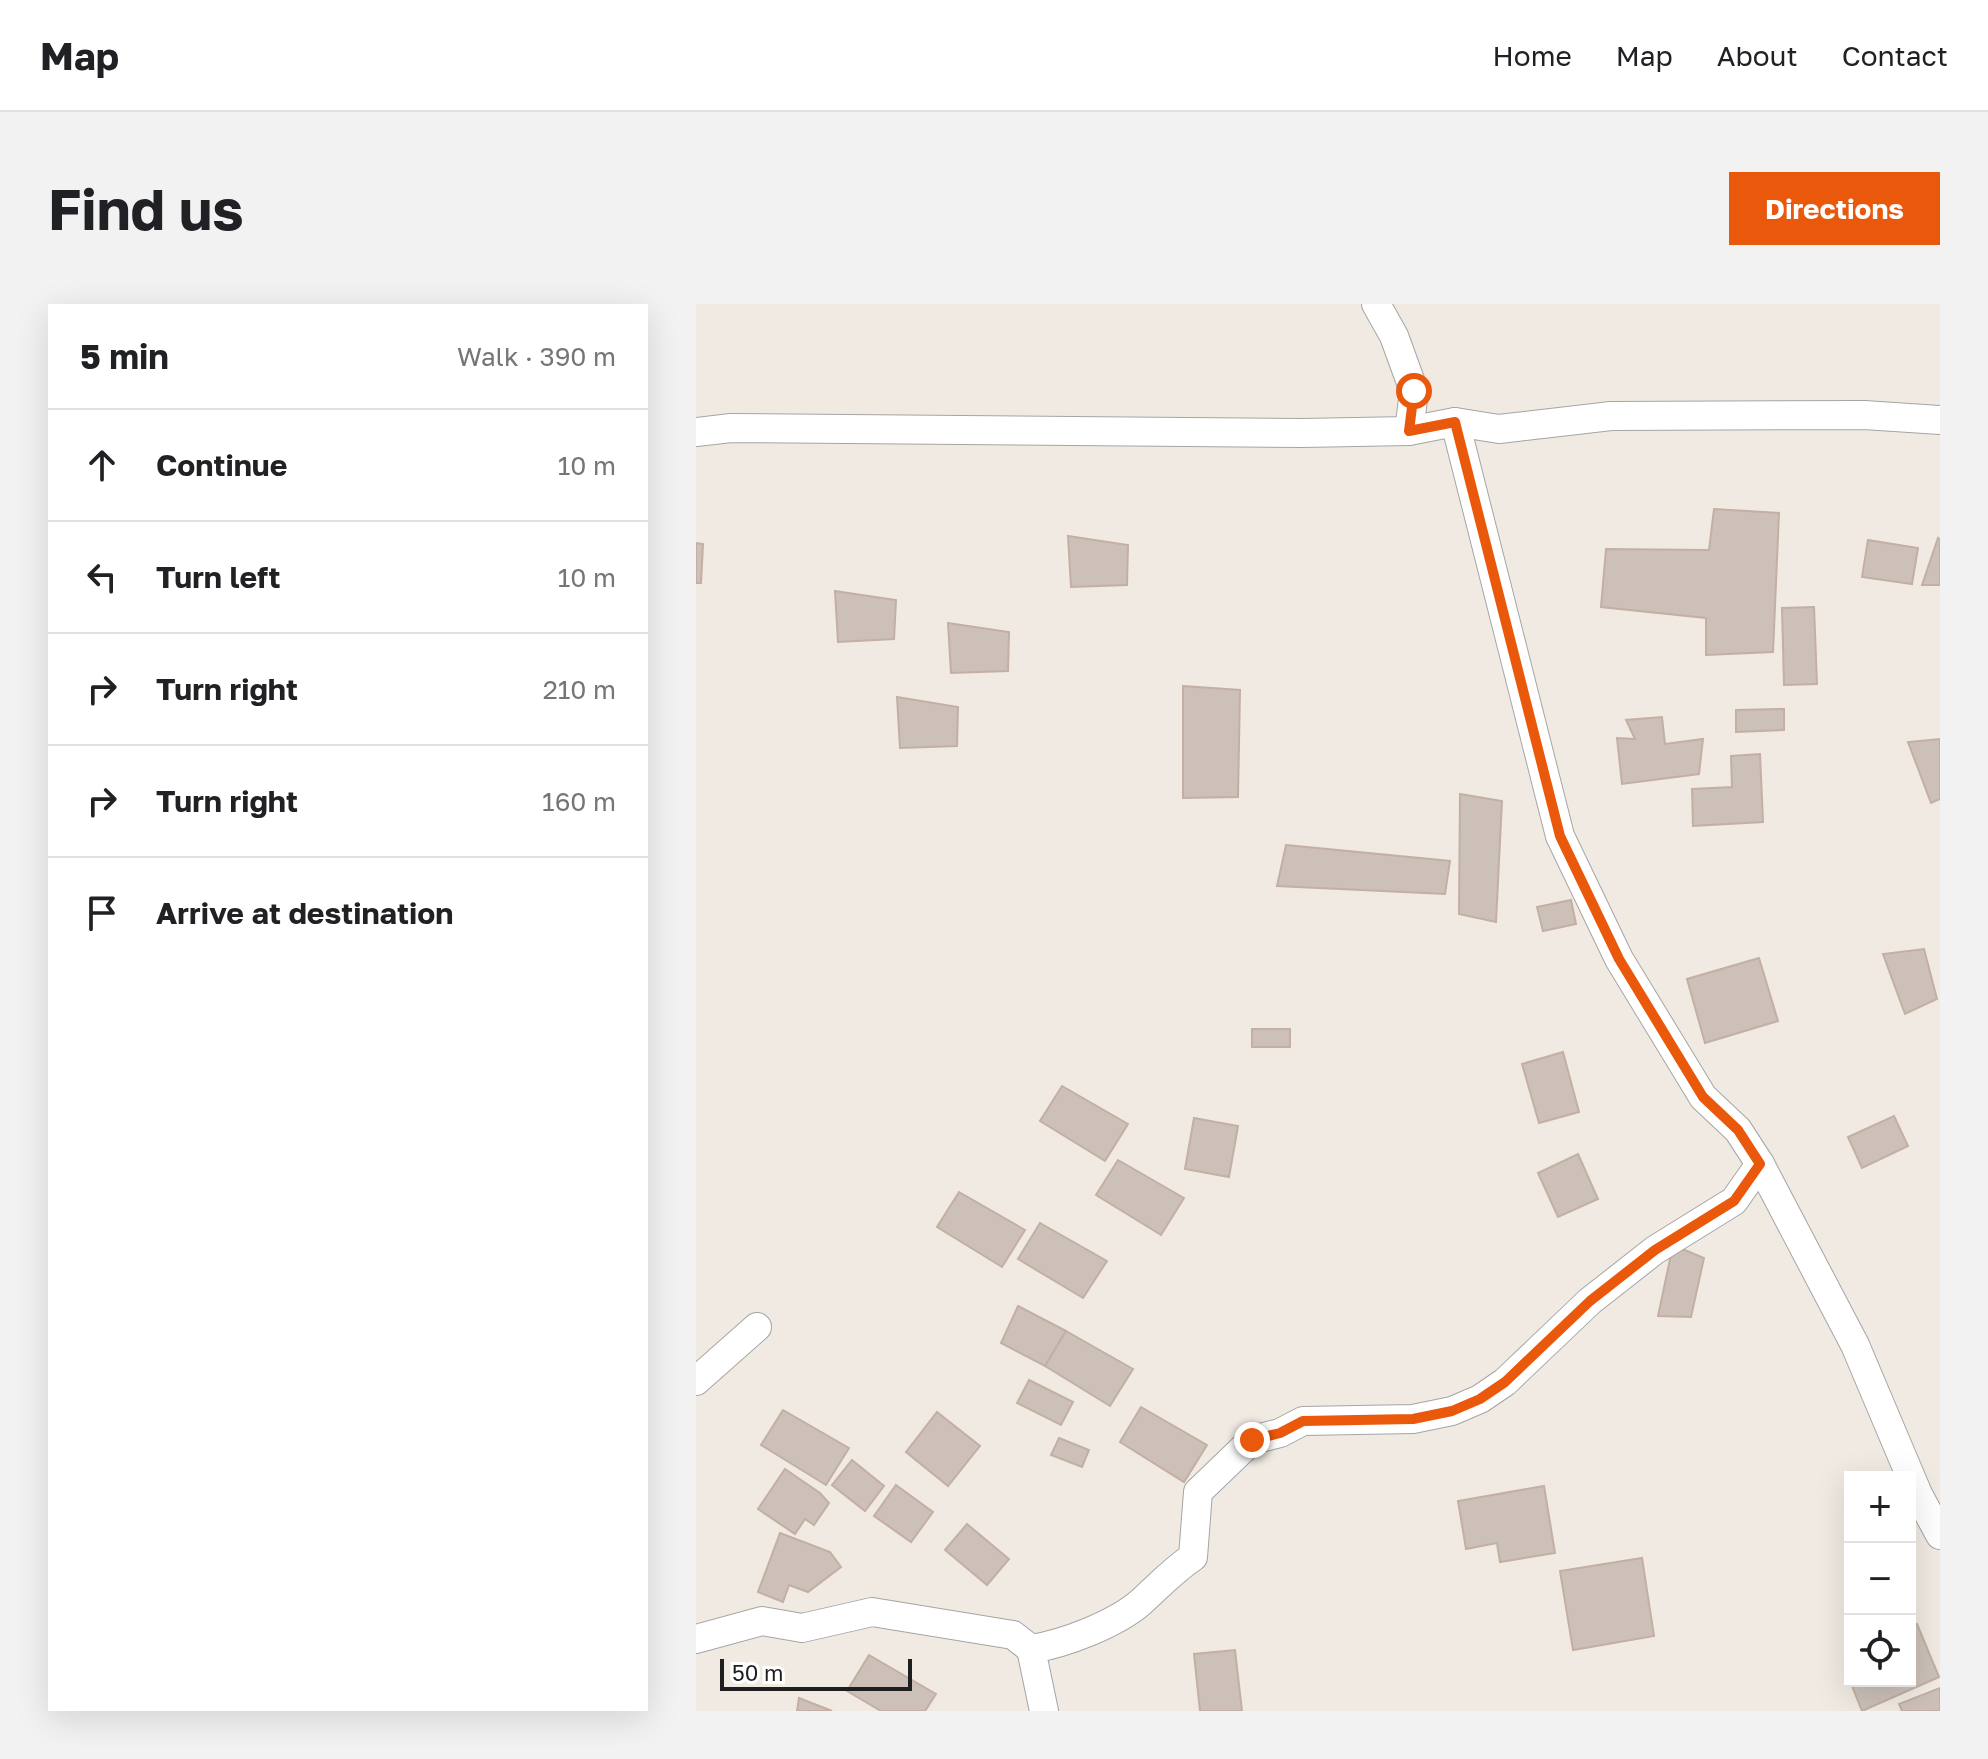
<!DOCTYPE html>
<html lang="en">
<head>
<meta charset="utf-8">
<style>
  :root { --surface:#fff; --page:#f2f2f2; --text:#202124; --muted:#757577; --line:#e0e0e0; --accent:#ea580c }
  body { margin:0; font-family:"Golos Text",sans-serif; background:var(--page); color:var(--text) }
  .controls { position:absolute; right:24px; bottom:24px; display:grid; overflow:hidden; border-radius:0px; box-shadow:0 8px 32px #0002 }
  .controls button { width:72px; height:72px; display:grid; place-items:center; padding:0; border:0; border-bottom:2px solid var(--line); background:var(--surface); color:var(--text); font:40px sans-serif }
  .scale { position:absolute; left:24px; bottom:20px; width:192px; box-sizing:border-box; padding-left:8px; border:4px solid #1e1e1e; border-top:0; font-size:22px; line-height:28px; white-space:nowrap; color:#1e1e1e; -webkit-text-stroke:6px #fff; paint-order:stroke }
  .stop { position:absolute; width:24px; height:24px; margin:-18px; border:6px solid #ea580c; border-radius:50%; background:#fff }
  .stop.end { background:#ea580c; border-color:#fff; box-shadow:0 2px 8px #0008 }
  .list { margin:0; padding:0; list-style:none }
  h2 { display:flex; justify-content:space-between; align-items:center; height:104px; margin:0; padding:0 32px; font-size:34px }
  h2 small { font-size:26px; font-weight:400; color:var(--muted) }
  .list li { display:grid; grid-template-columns:52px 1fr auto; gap:24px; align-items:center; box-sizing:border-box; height:112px; padding:0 32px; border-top:2px solid var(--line) }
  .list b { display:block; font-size:30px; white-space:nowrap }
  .list em { font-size:26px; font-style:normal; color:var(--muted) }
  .icon { flex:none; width:44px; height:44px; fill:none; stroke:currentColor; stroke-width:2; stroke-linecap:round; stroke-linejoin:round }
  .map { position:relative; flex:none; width:1244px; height:1407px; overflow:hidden; border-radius:0px }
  header { display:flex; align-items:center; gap:48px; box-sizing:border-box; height:112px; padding:0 40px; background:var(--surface); border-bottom:2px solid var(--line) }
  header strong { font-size:38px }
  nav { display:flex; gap:44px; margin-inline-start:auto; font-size:28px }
  .intro { display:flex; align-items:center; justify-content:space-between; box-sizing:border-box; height:192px; padding:0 48px }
  h1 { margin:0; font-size:56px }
  .button { padding:20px 36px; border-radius:0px; background:var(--accent); color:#fff; font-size:28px; font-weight:700 }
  main { display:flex; gap:48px; padding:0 48px }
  aside { flex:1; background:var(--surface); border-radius:0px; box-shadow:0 8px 32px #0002 }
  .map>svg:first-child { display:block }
</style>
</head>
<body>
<header>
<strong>Map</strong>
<nav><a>Home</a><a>Map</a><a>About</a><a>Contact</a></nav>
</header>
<div class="intro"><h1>Find us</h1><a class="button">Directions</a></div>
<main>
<aside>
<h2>5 min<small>Walk · 390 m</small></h2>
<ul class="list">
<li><svg class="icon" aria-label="ahead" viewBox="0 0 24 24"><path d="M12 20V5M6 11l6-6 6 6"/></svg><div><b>Continue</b></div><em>10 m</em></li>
<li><svg class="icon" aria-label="left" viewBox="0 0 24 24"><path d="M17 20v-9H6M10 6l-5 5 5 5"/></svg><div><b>Turn left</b></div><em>10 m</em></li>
<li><svg class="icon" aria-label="right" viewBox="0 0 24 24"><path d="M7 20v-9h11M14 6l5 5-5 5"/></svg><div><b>Turn right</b></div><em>210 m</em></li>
<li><svg class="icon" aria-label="right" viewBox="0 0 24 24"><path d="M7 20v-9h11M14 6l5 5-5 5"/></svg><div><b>Turn right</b></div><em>160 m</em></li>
<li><svg class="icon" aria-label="arrive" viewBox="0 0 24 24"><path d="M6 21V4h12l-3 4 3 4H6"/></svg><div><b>Arrive at destination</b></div></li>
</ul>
</aside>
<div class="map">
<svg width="1244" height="1407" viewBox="0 0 1244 1407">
  <rect width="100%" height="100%" fill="#f0eae2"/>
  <g fill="#ccc0b8" stroke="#c3afa3" stroke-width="2">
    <polygon points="1018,205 1083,209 1077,348 1010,351 1010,314 905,303 910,245 1013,246"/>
    <polygon points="372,232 432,241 431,281 375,283"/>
    <polygon points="1242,234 1244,235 1244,281 1226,281"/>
    <polygon points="1172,236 1222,244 1216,280 1166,273"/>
    <polygon points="0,239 7,240 5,279 0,279"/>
    <polygon points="139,287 200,296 198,335 142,338"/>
    <polygon points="1118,303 1121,380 1088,381 1086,304"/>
    <polygon points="252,319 313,328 312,367 255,369"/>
    <polygon points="487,382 544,386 542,493 487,494"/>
    <polygon points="201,393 262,403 261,442 204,444"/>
    <polygon points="1088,405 1088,426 1040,428 1040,406"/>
    <polygon points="966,413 969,440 1007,435 1003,470 926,480 921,434 939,435 930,416"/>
    <polygon points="1244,435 1244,495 1235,499 1212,438"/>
    <polygon points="1064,450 1067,518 997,522 996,485 1036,483 1035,452"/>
    <polygon points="764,490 806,497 800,618 763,610"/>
    <polygon points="590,541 754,557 749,590 581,582"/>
    <polygon points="875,596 880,620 847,627 841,603"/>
    <polygon points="1228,645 1241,695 1209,710 1187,650"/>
    <polygon points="1063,654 1082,717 1009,739 991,675"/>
    <rect x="556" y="725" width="38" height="18"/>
    <polygon points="867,748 883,808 843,819 826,760"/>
    <polygon points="366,782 432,820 409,857 344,817"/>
    <polygon points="1198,812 1212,842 1166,864 1152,833"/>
    <polygon points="498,814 542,822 533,873 489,865"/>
    <polygon points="882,850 902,895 862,913 842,869"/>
    <polygon points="422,856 488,894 465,931 400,891"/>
    <polygon points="263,888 329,926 306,963 241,923"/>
    <polygon points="344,919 411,957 387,994 322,955"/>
    <polygon points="977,941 1008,954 995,1013 962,1012"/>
    <polygon points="322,1002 370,1027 349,1062 305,1039"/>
    <polygon points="370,1027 437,1065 414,1102 349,1062"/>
    <polygon points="333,1076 377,1098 365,1121 321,1099"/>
    <polygon points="445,1103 511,1141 488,1178 424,1138"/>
    <polygon points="87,1106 153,1144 130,1181 65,1141"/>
    <polygon points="241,1108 284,1142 252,1182 210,1148"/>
    <polygon points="363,1134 393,1146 386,1163 355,1151"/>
    <polygon points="156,1156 188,1182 169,1207 136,1181"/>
    <polygon points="89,1165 124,1189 133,1199 118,1221 109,1215 99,1230 62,1205"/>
    <polygon points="200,1181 237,1208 215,1238 178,1212"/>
    <polygon points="848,1182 859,1249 804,1258 801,1239 770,1245 762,1197"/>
    <polygon points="271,1220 313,1255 291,1281 249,1246"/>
    <polygon points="84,1229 134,1248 145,1263 112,1288 93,1281 87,1298 62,1288"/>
    <polygon points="946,1254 958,1332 877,1346 864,1267"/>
    <polygon points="1221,1320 1243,1373 1166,1407 1154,1377 1214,1377 1214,1324"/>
    <polygon points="539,1346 546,1407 504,1407 498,1350"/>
    <polygon points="173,1351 240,1390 229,1407 185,1407 151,1387"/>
    <polygon points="1244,1384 1244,1407 1206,1407 1203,1400"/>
    <polygon points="103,1394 136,1407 101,1407"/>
  </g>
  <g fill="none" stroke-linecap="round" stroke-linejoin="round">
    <g stroke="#a5a5a5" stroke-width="30">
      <g id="minor">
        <polyline points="680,0 698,32 718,87 713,127"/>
        <polyline points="759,118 864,532 923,655 1007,793 1042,826 1064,860 1159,1041 1222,1190 1244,1231"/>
        <polyline points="0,128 35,124 606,129 713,127 759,118 803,125 915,112 1168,111 1244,116"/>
        <polyline points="0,1077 61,1023"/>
        <polyline points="0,1335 66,1317 106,1324 176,1308 317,1331 335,1345"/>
        <path d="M 348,1407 L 335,1345 C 368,1340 420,1320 445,1298 C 463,1282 476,1267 497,1253 L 502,1188 L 556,1136 L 584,1129 L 607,1117 L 717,1115 L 756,1107 L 784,1095 L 809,1078 L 894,997 L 959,946 L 1038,897 L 1064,860"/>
      </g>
    </g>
    <use href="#minor" stroke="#fff" stroke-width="28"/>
  </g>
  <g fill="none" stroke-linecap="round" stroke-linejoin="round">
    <polyline stroke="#ea580c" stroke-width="10" points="556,1136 584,1129 607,1117 717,1115 756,1107 784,1095 809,1078 894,997 959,946 1038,897 1064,860 1042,826 1007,793 923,655 864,532 759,118 713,127 718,87"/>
  </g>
</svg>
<div class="controls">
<button>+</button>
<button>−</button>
<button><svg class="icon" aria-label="locate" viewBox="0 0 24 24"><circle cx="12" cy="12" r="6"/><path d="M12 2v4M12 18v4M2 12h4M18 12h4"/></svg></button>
</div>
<div class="scale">50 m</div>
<div class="stop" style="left:718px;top:87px"></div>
<div class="stop end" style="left:556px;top:1136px"></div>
</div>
</main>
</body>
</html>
